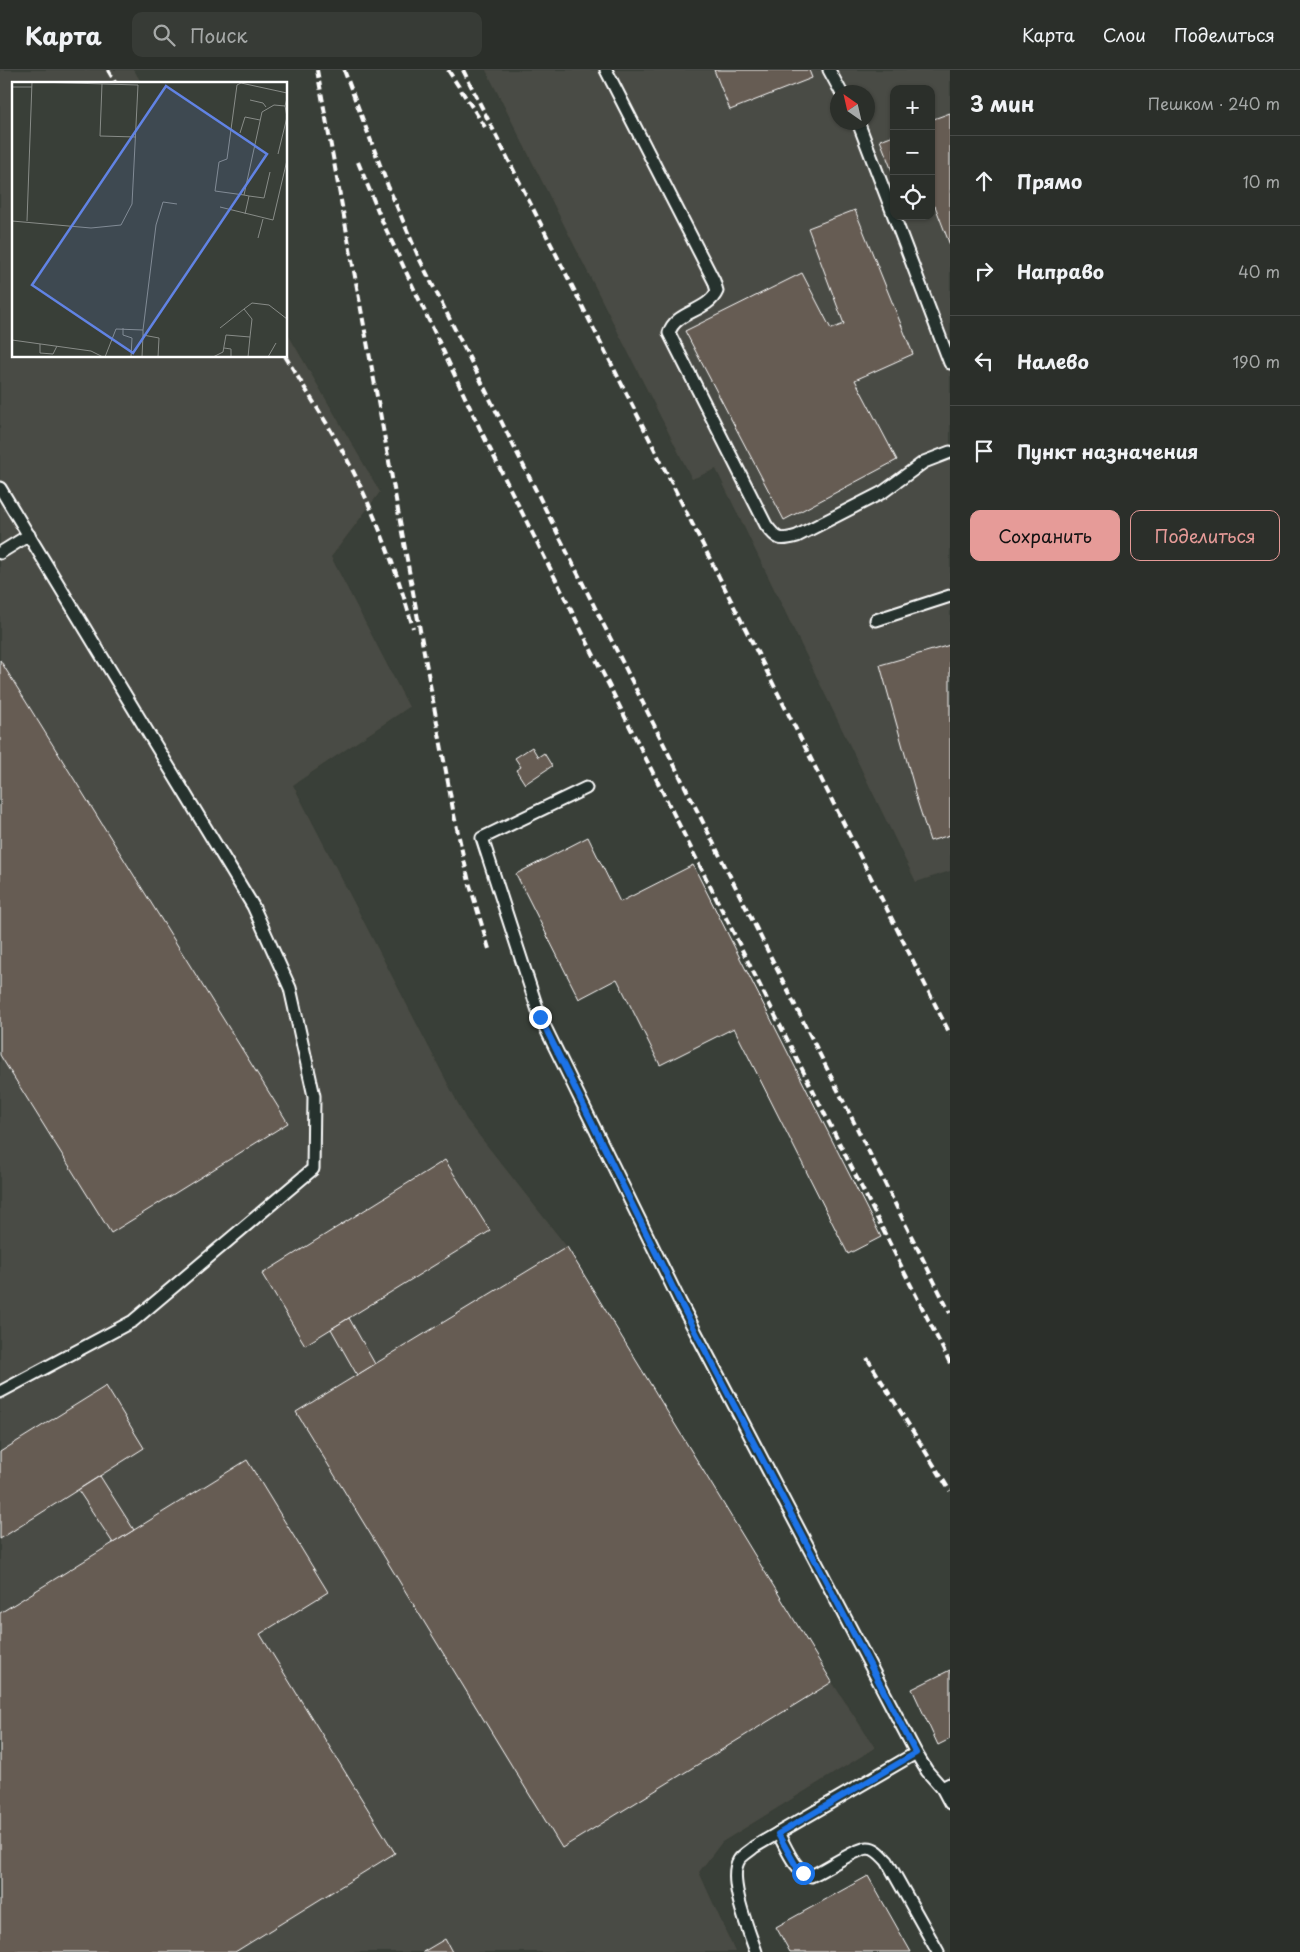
<!DOCTYPE html>
<html lang="ru">
<head>
<meta charset="utf-8">
<style>
  :root { --surface:#2b2f2a; --page:#373b36; --text:#f1f3f6; --muted:#a6a9a8; --line:#474a47; --accent:#e69b98 }
  body { margin:0; font-family:"Playpen Sans",sans-serif; background:var(--page); color:var(--text) }
  .controls { position:absolute; right:15px; top:15px; display:grid; overflow:hidden; border-radius:10px; box-shadow:0 1px 4px #0004 }
  .controls button { width:45px; height:45px; display:grid; place-items:center; padding:0; border:0; border-bottom:1px solid var(--line); background:var(--surface); color:var(--text); font:25px sans-serif }
  .compass { position:absolute; left:830px; top:15px; width:45px; height:45px; border-radius:50%; background:var(--surface); box-shadow:0 1px 4px #0004; rotate:326deg }
  .stop { position:absolute; width:15px; height:15px; margin:-11px; border:4px solid #1a73e8; border-radius:50%; background:#fff }
  .stop.end { background:#1a73e8; border-color:#fff; box-shadow:0 1px 5px #0008 }
  .list { margin:0; padding:0; list-style:none }
  h2 { display:flex; justify-content:space-between; align-items:center; height:65px; margin:0; padding:0 20px; font-size:21px }
  h2 small { font-size:16px; font-weight:400; color:var(--muted) }
  .list li { display:grid; grid-template-columns:32px 1fr auto; gap:15px; align-items:center; box-sizing:border-box; height:90px; padding:0 20px; border-top:1px solid var(--line) }
  .list b { display:block; font-size:19px; white-space:nowrap }
  .list em { font-size:16px; font-style:normal; color:var(--muted) }
  .actions { display:flex; gap:10px; padding:15px 20px }
  .actions a { flex:1; padding:11px 0; border:1px solid var(--accent); border-radius:10px; text-align:center; font-size:18px; color:var(--accent) }
  .actions .main { background:var(--accent); color:#111 }
  .icon { flex:none; width:28px; height:28px; fill:none; stroke:currentColor; stroke-width:2; stroke-linecap:round; stroke-linejoin:round }
  .map { position:relative; flex:none; width:950px; height:1882px; overflow:hidden }
  header { display:flex; align-items:center; gap:30px; box-sizing:border-box; height:70px; padding:0 25px; background:var(--surface); border-bottom:1px solid var(--line) }
  header strong { font-size:24px }
  nav { display:flex; gap:28px; margin-inline-start:auto; font-size:18px }
  .search { width:350px; height:45px; background:var(--page); display:flex; align-items:center; gap:12px; box-sizing:border-box; padding:0 18px; border-radius:10px; color:var(--muted); font-size:19px }
  main { display:flex }
  aside { flex:1; background:var(--surface) }
  .map>svg:first-child { display:block }
</style>
</head>
<body>
<header>
<strong>Карта</strong>
<div class="search"><svg class="icon" aria-label="search" viewBox="0 0 24 24"><circle cx="10" cy="10" r="6"/><path d="M15 15l6 6"/></svg>Поиск</div>
<nav><a>Карта</a><a>Слои</a><a>Поделиться</a></nav>
</header>
<main>
<div class="map">
<svg width="950" height="1882" viewBox="0 0 950 1882">
  <rect width="100%" height="100%" fill="#393f38"/>
  <filter id="ink" filterUnits="userSpaceOnUse"><feTurbulence type="fractalNoise" baseFrequency=".02" numOctaves="2"/><feDisplacementMap in="SourceGraphic" scale="10" xChannelSelector="R" yChannelSelector="G"/><feConvolveMatrix kernelMatrix="1 2 1 2 8 2 1 2 1" color-interpolation-filters="sRGB"/></filter>
  <g filter="url(#ink)">
    <g fill="#4a4b44" fill-rule="evenodd">
      <polygon points="0,0 134,0 142,14 14,14 14,286 286,286 286,261 380,422 331,487 409,637 293,715 466,1049 567,1177 832,1612 875,1678 722,1772 699,1802 735,1882 0,1882"/>
      <path d="M 486,0 L 950,0 L 950,801 L 916,812 L 716,399 L 692,409 ZM 894,19 L 931,19 L 931,146 L 894,146 ZM 838,22 L 868,22 L 868,52 L 838,52 Z"/>
    </g>
    <g fill="#665b53" stroke="#fff">
      <polygon points="714,0 809,0 812,8 730,40"/>
      <polygon points="950,43 950,175 935,136 931,137 931,50"/>
      <polygon points="894,65 894,106 880,70"/>
      <polygon points="855,140 913,284 855,310 897,390 784,450 685,261 802,203 831,259 844,254 808,158"/>
      <polygon points="950,575 950,765 930,771 914,721 915,720 880,595"/>
      <polygon points="0,590 288,1053 111,1163 0,985"/>
      <polygon points="532,677 538,687 544,683 552,696 525,714 516,700 521,697 515,688"/>
      <polygon points="588,767 620,832 693,795 881,1167 848,1184 734,958 660,995 617,909 579,929 516,804"/>
      <polygon points="445,1090 490,1161 305,1275 262,1204"/>
      <polygon points="567,1177 832,1612 562,1778 296,1342"/>
      <polygon points="349,1248 375,1294 357,1305 331,1259"/>
      <polygon points="106,1316 144,1378 0,1469 0,1382"/>
      <polygon points="247,1390 328,1522 260,1564 395,1783 235,1882 0,1882 0,1543"/>
      <polygon points="100,1406 134,1460 113,1473 78,1420"/>
      <polygon points="950,1600 950,1669 938,1675 912,1619"/>
      <polygon points="868,1806 911,1882 790,1882 776,1857"/>
      <polygon points="445,1869 452,1882 423,1882"/>
    </g>
    <g fill="none" stroke-linecap="round" stroke-linejoin="round">
      <g stroke="#fff" stroke-width="15">
        <g id="service">
          <path d="M 606,0 L 714,211 L 717,221 C 708,242 675,241 669,263 L 766,455 C 777,470 780,471 797,466 L 883,422 L 924,392 L 950,382"/>
          <polyline points="829,0 841,22"/>
          <polyline points="858,52 950,293"/>
          <polyline points="0,418 253,836 290,918 314,1026 313,1099 133,1251 0,1322"/>
          <polyline points="0,483 29,465"/>
          <polyline points="876,550 950,526"/>
          <path d="M 586,718 L 482,768 L 540,947 L 680,1232 L 916,1683 L 754,1777 C 750,1781 742,1785 739,1790 C 727,1809 749,1861 756,1882"/>
          <polyline points="916,1683 927,1701 942,1718 950,1714"/>
          <polyline points="942,1718 950,1733"/>
          <path d="M 778,1763 C 787,1779 794,1800 811,1806 C 825,1800 855,1779 868,1778 C 876,1778 882,1786 887,1791 L 938,1882"/>
        </g>
      </g>
      <use href="#service" stroke="#26332d" stroke-width="11"/>
      <g stroke="#fff" stroke-width="4" stroke-dasharray="8 4" stroke-linecap="butt">
        <polyline points="108,0 116,14"/>
        <polyline points="317,0 454,745 469,812 489,879"/>
        <polyline points="344,0 388,116 419,188 950,1243"/>
        <polyline points="448,0 485,57"/>
        <polyline points="463,0 950,964"/>
        <polyline points="358,92 383,153 481,361 950,1293"/>
        <path d="M 285,286 C 308,324 333,361 353,401 C 378,451 398,504 413,558"/>
        <polyline points="867,1288 950,1421"/>
      </g>
    </g>
  </g>
  <g fill="none" stroke-linecap="round" stroke-linejoin="round" filter="url(#ink)">
    <polyline stroke="#1a73e8" stroke-width="6" points="540,947 680,1232 916,1683 778,1764 796,1796 803,1803"/>
  </g>
  <g transform="translate(12 12)">
    <rect width="275" height="275" fill="#393f38"/>
    <path fill="none" stroke="#888c88" stroke-width="1" d="M 90,2 L 88,54 L 124,55M 0,5 L 20,5M 238,18 L 251,21 L 254,25M 228,51 L 233,35 L 248,38M 266,72 L 275,35 L 273,24M 232,113 L 203,109 L 207,80 L 215,77 L 225,3 L 229,1 L 275,11M 237,114 L 252,116 L 258,90M 208,125 L 261,138 L 275,78M 233,132 L 237,114 L 232,113 L 250,30 L 262,23 L 273,24 L 275,16M 0,139 L 79,146 L 109,143 L 120,122 L 126,3 L 25,0M 15,139 L 20,0M 246,156 L 251,137M 111,246 L 111,253 L 120,256 L 119,275M 208,246 L 232,227M 131,248 L 131,253 L 147,256 L 146,275M 0,258 L 79,269 L 91,275M 28,262 L 28,271 L 41,272 L 45,264M 212,266 L 219,267 L 219,275M 93,275 L 104,247 L 131,248 L 144,143 L 151,120 L 165,122M 130,275 L 131,253M 201,275 L 211,270 L 214,253 L 238,255 L 240,237 L 232,227 L 240,221 L 257,223 L 275,237M 236,275 L 238,255M 256,275 L 264,261"/>
    <path fill="#6183e4" fill-opacity="0.15" stroke="#6183e4" stroke-width="2.5" d="M 154,4 L 255,72 L 121,271 L 20,203 Z"/>
    <rect width="275" height="275" fill="none" stroke="#fff" stroke-width="2.5"/>
  </g>
</svg>
<div class="controls">
<button>+</button>
<button>−</button>
<button><svg class="icon" aria-label="locate" viewBox="0 0 24 24"><circle cx="12" cy="12" r="6"/><path d="M12 2v4M12 18v4M2 12h4M18 12h4"/></svg></button>
</div>
<svg class="compass" viewBox="-18 -18 36 36"><path d="M0-13l5 13h-10z" fill="#e53935"/><path d="M0 13l5-13h-10z" fill="#a6a9a8"/></svg>
<div class="stop" style="left:803px;top:1803px"></div>
<div class="stop end" style="left:540px;top:947px"></div>
</div>
<aside>
<h2>3 мин<small>Пешком · 240 m</small></h2>
<ul class="list">
<li><svg class="icon" aria-label="ahead" viewBox="0 0 24 24"><path d="M12 20V5M6 11l6-6 6 6"/></svg><div><b>Прямо</b></div><em>10 m</em></li>
<li><svg class="icon" aria-label="right" viewBox="0 0 24 24"><path d="M7 20v-9h11M14 6l5 5-5 5"/></svg><div><b>Направо</b></div><em>40 m</em></li>
<li><svg class="icon" aria-label="left" viewBox="0 0 24 24"><path d="M17 20v-9H6M10 6l-5 5 5 5"/></svg><div><b>Налево</b></div><em>190 m</em></li>
<li><svg class="icon" aria-label="arrive" viewBox="0 0 24 24"><path d="M6 21V4h12l-3 4 3 4H6"/></svg><div><b>Пункт назначения</b></div></li>
</ul>
<div class="actions"><a class="main">Сохранить</a><a>Поделиться</a></div>
</aside>
</main>
</body>
</html>
